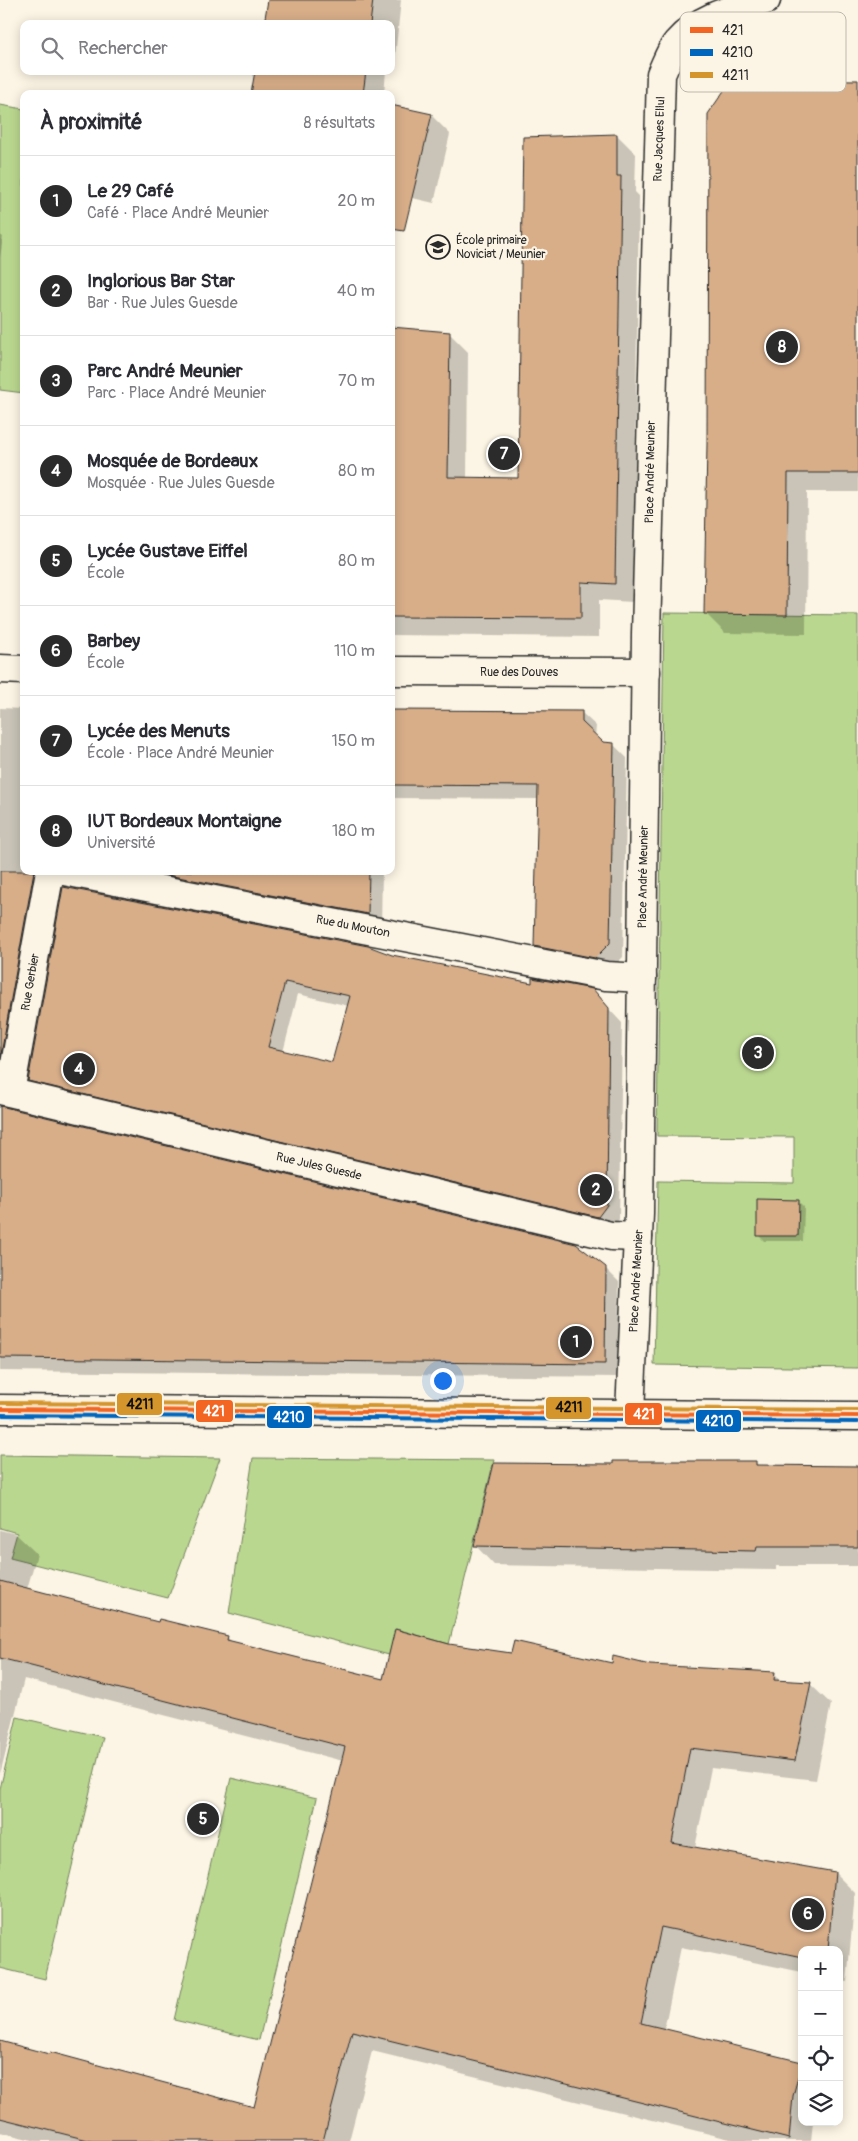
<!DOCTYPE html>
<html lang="fr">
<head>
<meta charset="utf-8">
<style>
  :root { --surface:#fff; --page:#f7f7f7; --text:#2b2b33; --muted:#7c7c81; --line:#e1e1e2; --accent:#2b2b2b }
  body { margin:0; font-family:Pangolin,sans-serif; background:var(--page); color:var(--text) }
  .controls { position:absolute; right:15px; bottom:15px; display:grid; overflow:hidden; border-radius:10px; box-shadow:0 2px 12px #0003 }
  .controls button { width:45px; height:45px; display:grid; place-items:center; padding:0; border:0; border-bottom:1px solid var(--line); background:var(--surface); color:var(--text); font:25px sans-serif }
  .you { position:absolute; left:442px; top:1380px; width:18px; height:18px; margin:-12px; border:4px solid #fff; border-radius:50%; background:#1a73e8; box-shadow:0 0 0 8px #1a73e833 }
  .badge { display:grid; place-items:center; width:32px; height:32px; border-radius:50%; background:var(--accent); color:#fff; font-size:16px; font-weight:700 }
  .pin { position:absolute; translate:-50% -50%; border:2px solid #fff; box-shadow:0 1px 5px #0006 }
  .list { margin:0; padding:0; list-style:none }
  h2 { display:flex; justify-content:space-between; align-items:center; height:65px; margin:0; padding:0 20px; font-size:21px }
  h2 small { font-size:16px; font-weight:400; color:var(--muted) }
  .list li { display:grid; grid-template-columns:32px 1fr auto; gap:15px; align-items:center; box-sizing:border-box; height:90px; padding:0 20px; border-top:1px solid var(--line) }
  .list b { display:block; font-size:19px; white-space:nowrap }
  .list p { margin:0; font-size:16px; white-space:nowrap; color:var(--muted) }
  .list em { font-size:16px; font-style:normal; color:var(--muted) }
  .icon { flex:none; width:28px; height:28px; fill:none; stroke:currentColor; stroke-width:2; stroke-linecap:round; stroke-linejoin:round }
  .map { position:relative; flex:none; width:858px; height:2141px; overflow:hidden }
  .search { position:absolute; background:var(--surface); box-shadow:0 2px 12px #0003; left:20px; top:20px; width:375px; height:55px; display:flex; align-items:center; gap:12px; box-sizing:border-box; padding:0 18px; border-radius:10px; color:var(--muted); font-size:19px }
  .panel { position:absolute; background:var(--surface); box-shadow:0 2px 12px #0003; left:20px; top:90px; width:375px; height:785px; border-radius:10px }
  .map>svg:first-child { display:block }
</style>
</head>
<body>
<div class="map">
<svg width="858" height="2141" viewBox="0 0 858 2141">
  <rect width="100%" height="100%" fill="#fcf5e5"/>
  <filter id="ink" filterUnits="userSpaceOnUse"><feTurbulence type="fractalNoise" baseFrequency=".02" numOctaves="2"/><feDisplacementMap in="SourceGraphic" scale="10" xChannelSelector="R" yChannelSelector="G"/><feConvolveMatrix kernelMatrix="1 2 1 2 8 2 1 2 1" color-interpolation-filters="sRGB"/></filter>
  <g filter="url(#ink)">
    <g fill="#bad78f" stroke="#72815d">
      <polygon points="0,105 24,109 24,393 0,390"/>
      <polygon points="664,613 858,615 858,1368 654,1365 658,1181 794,1183 794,1137 657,1136"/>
      <polygon points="0,1455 220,1458 168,1598 10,1558 17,1533 0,1528"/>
      <polygon points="253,1458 494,1460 449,1644 396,1629 389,1655 229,1613"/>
      <polygon points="17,1717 103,1737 45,1979 0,1968 0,1789"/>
      <polygon points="231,1778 317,1798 259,2040 174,2020"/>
    </g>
    <g fill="#0003" fill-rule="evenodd">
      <polygon points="270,0 401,0 395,57 391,57 391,24 265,24"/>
      <polygon points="256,71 386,71 384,94 252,94"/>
      <polygon points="858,82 858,492 807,492 806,634 725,633 705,613"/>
      <polygon points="431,115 450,134 434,203 391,193"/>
      <polygon points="617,135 636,154 635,192 639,196 633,602 599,600 599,637 391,635 391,328 449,333 468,352 467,478 519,479"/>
      <polygon points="0,235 3,237 0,258"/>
      <polygon points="0,708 24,709 24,871 57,871 0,1097"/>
      <polygon points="391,711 582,713 596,726 595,737 602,744 613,744 627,758 623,957 609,971 550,960 536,946 539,799 391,798"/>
      <polygon points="93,871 382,871 381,927"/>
      <path d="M 64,888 L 533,984 L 592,991 L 622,1023 L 619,1219 L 611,1229 L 43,1094 L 29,1080 ZM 298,994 L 349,1006 L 333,1063 L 283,1052 Z"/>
      <polygon points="0,1107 605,1268 619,1282 618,1377 0,1371"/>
      <polygon points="798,1201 804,1207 803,1241 764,1241 758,1235"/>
      <polygon points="756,1463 759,1466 858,1467 858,1566 776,1566 776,1570 494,1565 475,1545 614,1465"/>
      <polygon points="0,1530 16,1534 37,1554 27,1589 159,1623 227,1637 232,1642 384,1681 448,1645 613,1665 774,1674 782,1682 810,1684 831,1704 816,1780 711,1768 695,1848 835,1873 855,1893 847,1982 839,1981 839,1950 802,1950 802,1972 681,1947 664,2030 801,2063 802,2122 813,2122 811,2141 738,2141 372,2051 349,2141 36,2141 0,2132 0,2042 255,2108 343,1761 24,1679 0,1774"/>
    </g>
    <g fill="#d8ae89" stroke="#2b2b2b" fill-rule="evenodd">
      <polygon points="268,0 373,0 370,24 264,24"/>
      <polygon points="255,71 366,71 363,94 251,94"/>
      <polygon points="732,79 858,80 858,473 788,473 787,615 704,614 707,444 708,114"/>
      <polygon points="391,105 432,114 404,231 391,229"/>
      <polygon points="617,134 617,176 621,176 615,584 581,582 581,618 391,617 391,327 450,332 448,477 518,478 523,137"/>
      <polygon points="391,710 582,711 582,722 603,742 614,743 610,943 595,958 534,946 538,786 391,785"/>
      <polygon points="0,871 34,871 0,1060"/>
      <polygon points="147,871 369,871 368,914"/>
      <path d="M 63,887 L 368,946 L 392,955 L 532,983 L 532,978 L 593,989 L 609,1008 L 607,1205 L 598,1217 L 28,1081 ZM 285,982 L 350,996 L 332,1062 L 268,1047 Z"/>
      <polygon points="0,1106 576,1244 606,1267 605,1364 0,1358"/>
      <polygon points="757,1199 799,1200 798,1236 757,1236"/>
      <polygon points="613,1461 756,1461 756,1465 858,1466 858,1547 757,1547 756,1551 474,1546 494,1463 613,1464"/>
      <polygon points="0,1581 158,1622 159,1619 228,1636 227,1640 383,1679 395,1629 449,1644 511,1653 514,1641 612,1663 613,1656 650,1665 775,1672 774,1680 811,1682 795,1761 690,1748 672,1843 835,1872 828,1950 802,1950 802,1957 661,1927 641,2023 802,2062 793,2096 789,2139 352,2031 323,2141 92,2141 0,2118 0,2041 49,2054 50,2052 254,2107 345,1747 0,1658"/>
    </g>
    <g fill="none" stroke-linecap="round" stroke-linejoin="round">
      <g stroke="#2b2b2b" stroke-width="31">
        <g id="street">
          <polyline points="0,669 24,670"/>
          <polyline points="391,671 646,672"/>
          <polyline points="64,871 606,976 642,978"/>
          <polyline points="0,1090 611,1236 638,1237"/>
          <polyline points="10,1092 50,871"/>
          <path d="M 630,1413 L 639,1214 L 646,634 L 661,74 C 666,64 670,51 677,43 C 700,16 734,9 766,0"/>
        </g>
      </g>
      <g stroke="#2b2b2b" stroke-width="31">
        <polyline id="secondary" points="0,1409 858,1416"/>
      </g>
      <use href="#street" stroke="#fcf5e5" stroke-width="28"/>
      <use href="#secondary" stroke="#fcf5e5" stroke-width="28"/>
      <g stroke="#fcf5e5" stroke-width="8">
        <polyline id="bus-1" points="0,1409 858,1416"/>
      </g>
      <g stroke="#fcf5e5" stroke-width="8">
        <polyline id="bus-2" points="0,1415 858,1422"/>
      </g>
      <g stroke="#fcf5e5" stroke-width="8">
        <polyline id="bus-3" points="0,1403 858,1410"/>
      </g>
      <use href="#bus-1" stroke="#f26522" stroke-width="4"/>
      <use href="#bus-2" stroke="#0065bd" stroke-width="4"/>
      <use href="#bus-3" stroke="#d4952d" stroke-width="4"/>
    </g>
  </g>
  <defs>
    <g id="school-ring" transform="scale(1.25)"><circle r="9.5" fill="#fcf5e5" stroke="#2b2b2b" stroke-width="1.5"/><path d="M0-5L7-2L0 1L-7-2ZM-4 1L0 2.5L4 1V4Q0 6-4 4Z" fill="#2b2b2b"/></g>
  </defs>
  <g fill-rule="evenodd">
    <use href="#school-ring" x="438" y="247"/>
  </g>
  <g text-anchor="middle" stroke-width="4.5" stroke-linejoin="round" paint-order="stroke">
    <g font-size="12" fill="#2b2b2b" stroke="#fcf5e5">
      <text transform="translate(659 139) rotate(-88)" y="4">Rue Jacques Ellul</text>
      <text transform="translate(650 472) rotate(-89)" y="4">Place André Meunier</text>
      <text x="519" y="676">Rue des Douves</text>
      <text transform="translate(643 877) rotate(-89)" y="4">Place André Meunier</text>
      <text transform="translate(353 926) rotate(11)" y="4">Rue du Mouton</text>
      <text transform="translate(30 982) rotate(-80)" y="4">Rue Gerbier</text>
      <text transform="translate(319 1166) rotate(13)" y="4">Rue Jules Guesde</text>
      <text transform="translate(636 1281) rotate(-87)" y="4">Place André Meunier</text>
    </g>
    <g font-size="12" fill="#2b2b2b" stroke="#fcf5e5" text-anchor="start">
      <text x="456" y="244">École primaire<tspan x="456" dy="14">Noviciat / Meunier</tspan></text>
    </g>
  </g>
  <rect x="680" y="12" width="166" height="80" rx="8" fill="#fcf5e5" stroke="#bdb8ad" stroke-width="1"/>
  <rect x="690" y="27" width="23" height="6" fill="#f26522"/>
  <rect x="690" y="49" width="23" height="7" fill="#0065bd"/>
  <rect x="690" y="72" width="23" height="6" fill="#d4952d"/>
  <g font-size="14" fill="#2b2b2b">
    <text x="722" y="35">421</text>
    <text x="722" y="57">4210</text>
    <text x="722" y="80">4211</text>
  </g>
  <g stroke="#fcf5e5" stroke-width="2">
    <rect x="116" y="1392" width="47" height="24" rx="5" fill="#d4952d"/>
    <rect x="545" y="1396" width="47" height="24" rx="5" fill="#d4952d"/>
    <rect x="195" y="1399" width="39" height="24" rx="5" fill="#f26522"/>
    <rect x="624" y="1402" width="39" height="24" rx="5" fill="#f26522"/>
    <rect x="266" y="1405" width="47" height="24" rx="5" fill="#0065bd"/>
    <rect x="695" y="1409" width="47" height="24" rx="5" fill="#0065bd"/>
  </g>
  <g font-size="14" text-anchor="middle" font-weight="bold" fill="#fff">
    <text x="214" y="1416">421</text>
    <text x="644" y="1419">421</text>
    <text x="289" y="1422">4210</text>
    <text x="718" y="1426">4210</text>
  </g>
  <g font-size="14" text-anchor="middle" font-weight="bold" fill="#111">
    <text x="140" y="1409">4211</text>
    <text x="569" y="1412">4211</text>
  </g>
</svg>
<div class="controls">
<button>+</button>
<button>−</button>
<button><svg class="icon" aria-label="locate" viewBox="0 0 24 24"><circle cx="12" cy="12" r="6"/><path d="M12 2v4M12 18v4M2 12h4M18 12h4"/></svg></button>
<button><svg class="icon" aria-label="layers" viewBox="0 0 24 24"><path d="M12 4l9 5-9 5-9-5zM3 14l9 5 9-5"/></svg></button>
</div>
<div class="you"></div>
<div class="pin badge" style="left:576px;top:1342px">1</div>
<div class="pin badge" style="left:596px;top:1190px">2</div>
<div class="pin badge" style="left:758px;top:1053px">3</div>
<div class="pin badge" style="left:79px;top:1069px">4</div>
<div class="pin badge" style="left:203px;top:1819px">5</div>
<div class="pin badge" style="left:808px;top:1914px">6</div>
<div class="pin badge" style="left:504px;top:454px">7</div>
<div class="pin badge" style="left:782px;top:347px">8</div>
<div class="search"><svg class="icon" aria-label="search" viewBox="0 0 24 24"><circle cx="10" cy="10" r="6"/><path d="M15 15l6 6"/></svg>Rechercher</div>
<section class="panel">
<h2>À proximité<small>8 résultats</small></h2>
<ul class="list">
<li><span class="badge">1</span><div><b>Le 29 Café</b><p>Café · Place André Meunier</p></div><em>20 m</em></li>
<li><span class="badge">2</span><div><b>Inglorious Bar Star</b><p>Bar · Rue Jules Guesde</p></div><em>40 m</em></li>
<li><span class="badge">3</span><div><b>Parc André Meunier</b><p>Parc · Place André Meunier</p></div><em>70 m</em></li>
<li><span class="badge">4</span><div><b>Mosquée de Bordeaux</b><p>Mosquée · Rue Jules Guesde</p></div><em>80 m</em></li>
<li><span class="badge">5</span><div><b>Lycée Gustave Eiffel</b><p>École</p></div><em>80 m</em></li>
<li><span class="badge">6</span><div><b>Barbey</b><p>École</p></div><em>110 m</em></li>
<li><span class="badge">7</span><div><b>Lycée des Menuts</b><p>École · Place André Meunier</p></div><em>150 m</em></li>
<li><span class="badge">8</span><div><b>IUT Bordeaux Montaigne</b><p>Université</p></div><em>180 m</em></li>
</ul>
</section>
</div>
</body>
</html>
